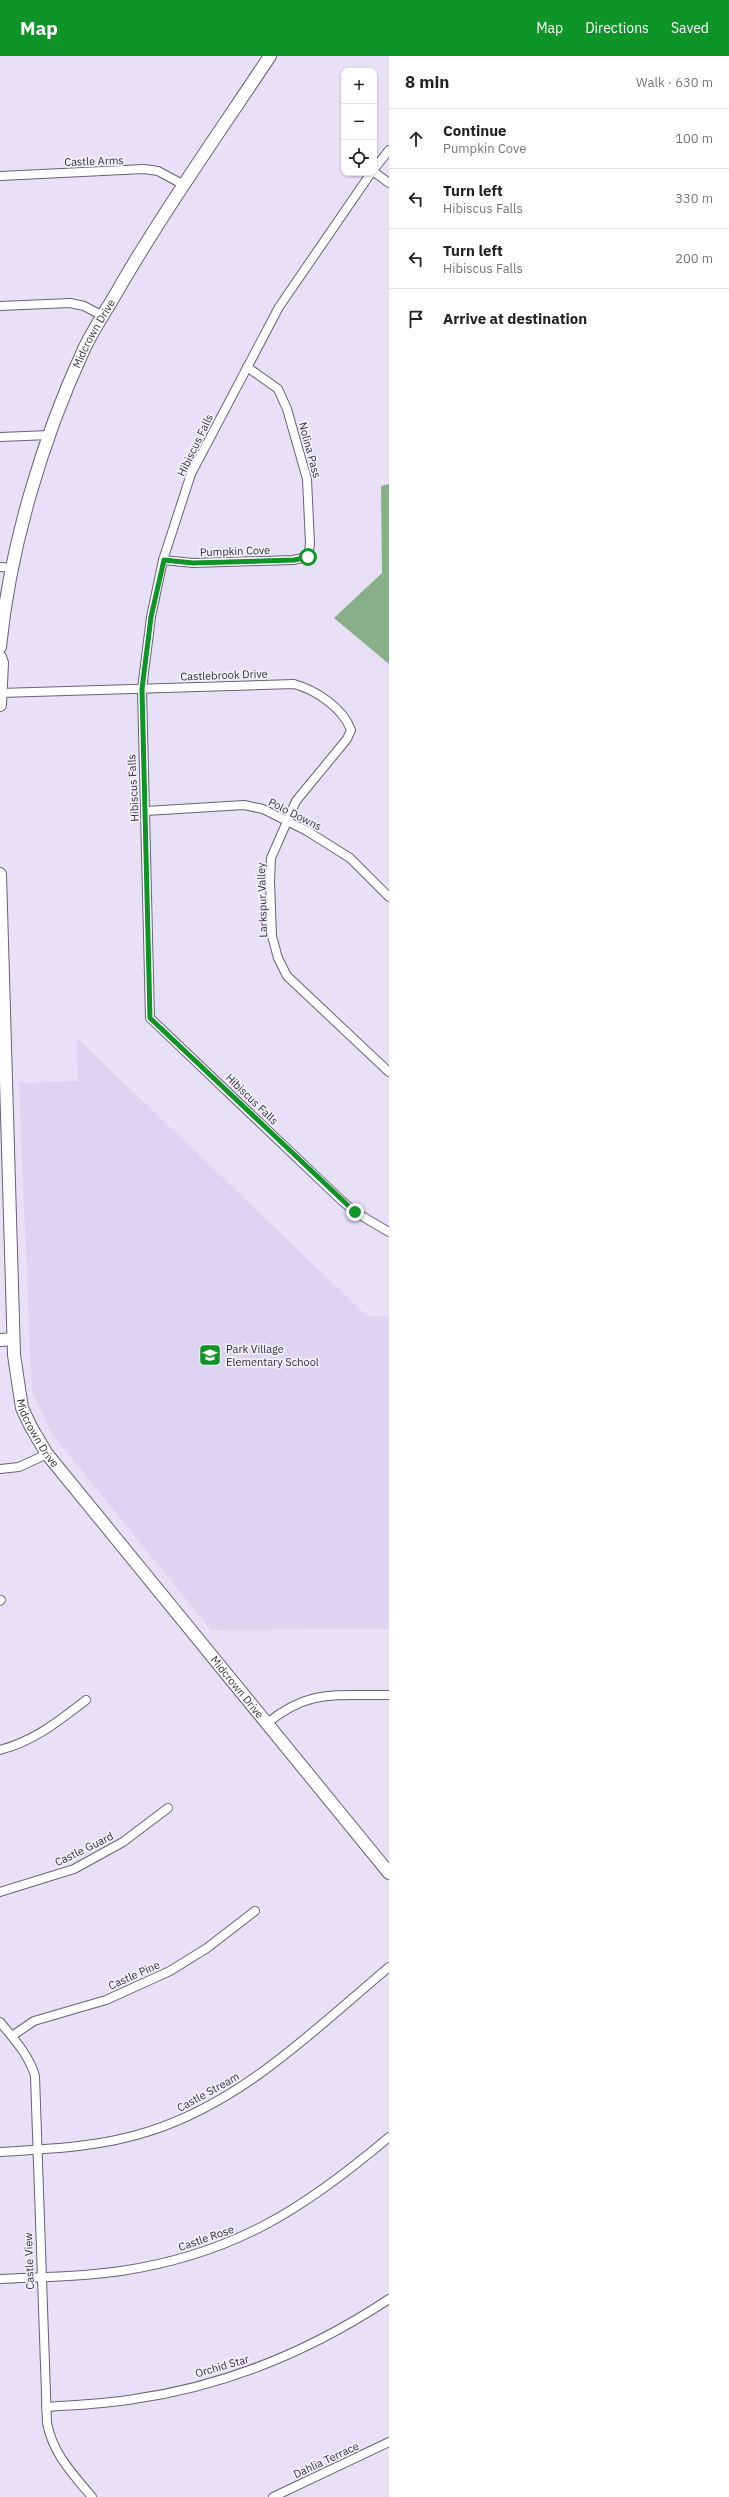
<!DOCTYPE html>
<html lang="en">
<head>
<meta charset="utf-8">
<style>
  :root { --surface:#fff; --page:#f2f2f2; --text:#222; --muted:#767676; --line:#e0e0e0; --accent:#0f9428 }
  body { margin:0; font-family:"IBM Plex Sans",sans-serif; background:var(--page); color:var(--text) }
  .controls { position:absolute; right:12px; top:12px; display:grid; overflow:hidden; border-radius:8px; box-shadow:0 1px 3px #0004 }
  .controls button { width:36px; height:36px; display:grid; place-items:center; padding:0; border:0; border-bottom:1px solid var(--line); background:var(--surface); color:var(--text); font:20px sans-serif }
  .stop { position:absolute; width:12px; height:12px; margin:-9px; border:3px solid #0f9428; border-radius:50%; background:#fff }
  .stop.end { background:#0f9428; border-color:#fff; box-shadow:0 1px 4px #0008 }
  .list { margin:0; padding:0; list-style:none }
  h2 { display:flex; justify-content:space-between; align-items:center; height:52px; margin:0; padding:0 16px; font-size:17px }
  h2 small { font-size:13px; font-weight:400; color:var(--muted) }
  .list li { display:grid; grid-template-columns:26px 1fr auto; gap:12px; align-items:center; box-sizing:border-box; height:60px; padding:0 16px; border-top:1px solid var(--line) }
  .list b { display:block; font-size:15px; white-space:nowrap }
  .list p { margin:0; font-size:13px; white-space:nowrap; color:var(--muted) }
  .list em { font-size:13px; font-style:normal; color:var(--muted) }
  .icon { flex:none; width:22px; height:22px; fill:none; stroke:currentColor; stroke-width:2; stroke-linecap:round; stroke-linejoin:round }
  .map { position:relative; flex:none; width:389px; height:2441px; overflow:hidden }
  header { display:flex; align-items:center; gap:24px; box-sizing:border-box; height:56px; padding:0 20px; background:var(--accent); color:#fff }
  header strong { font-size:19px }
  nav { display:flex; gap:22px; margin-inline-start:auto; font-size:14px }
  main { display:flex }
  aside { flex:1; background:var(--surface) }
  .map>svg:first-child { display:block }
</style>
</head>
<body>
<header>
<strong>Map</strong>
<nav><a>Map</a><a>Directions</a><a>Saved</a></nav>
</header>
<main>
<div class="map">
<svg width="389" height="2441" viewBox="0 0 389 2441">
  <rect width="100%" height="100%" fill="#e7e0f7"/>
  <polygon fill="#ddd4f1" points="77,982 367,1260 389,1261 389,1573 211,1574 52,1378 32,1337 19,1027 78,1025"/>
  <polygon fill="#88af87" points="389,428 389,608 334,562 382,517 381,430"/>
  <g fill="none" stroke-linecap="round" stroke-linejoin="round">
    <g stroke="#686276" stroke-width="10">
      <g id="street">
        <polyline points="374,113 389,94"/>
        <polyline points="374,116 389,127"/>
        <polyline points="371,117 279,251 191,418 163,504 151,561 142,633 150,962 341,1144 355,1156 389,1176"/>
        <polyline points="0,120 144,113 158,115 184,129"/>
        <polyline points="0,250 70,247 84,250 103,260"/>
        <polyline points="0,381 50,379"/>
        <polyline points="163,504 193,507 293,504 308,501 310,488 307,423 287,353 278,333 247,311"/>
        <polyline points="0,511 12,512"/>
        <path d="M 0,637 L 294,628 C 316,634 343,652 351,674 L 347,683 L 296,745 L 271,802 L 270,825 L 272,880 L 278,902 L 287,920 L 389,1016"/>
        <polyline points="146,755 244,749 263,753 307,775 350,802 389,841"/>
        <polyline points="0,1413 19,1411 47,1398"/>
        <polyline points="0,1545 1,1544"/>
        <path d="M 266,1668 C 310,1632 336,1640 389,1639"/>
        <path d="M 0,1694 C 34,1685 59,1665 86,1644"/>
        <polyline points="0,1836 74,1813 123,1786 168,1752"/>
        <path d="M 0,1966 C 14,1983 29,1999 35,2020 L 47,2367 C 53,2398 72,2417 92,2441"/>
        <polyline points="12,1980 34,1965 106,1944 170,1915 207,1892 255,1855"/>
        <path d="M 0,2096 C 51,2093 101,2091 150,2075 C 244,2045 315,1973 389,1911"/>
        <path d="M 0,2223 C 40,2221 82,2221 121,2215 C 234,2198 304,2153 389,2081"/>
        <path d="M 46,2351 C 75,2349 105,2348 134,2343 C 226,2330 312,2294 389,2243"/>
        <polyline points="273,2441 389,2386"/>
      </g>
    </g>
    <g stroke="#686276" stroke-width="14">
      <g id="secondary">
        <path id="s1" d="M 0,591 C 10,491 42,384 84,293 C 95,270 110,249 122,227 C 168,149 220,75 270,0"/>
        <polyline points="0,601 2,607 0,649"/>
        <path id="s2" d="M 0,818 L 14,1299 L 22,1352 L 31,1371 L 47,1398 L 389,1817"/>
        <polyline points="0,1284 13,1283"/>
      </g>
    </g>
    <use href="#street" stroke="#fff" stroke-width="8"/>
    <use href="#secondary" stroke="#fff" stroke-width="12"/>
  </g>
  <g fill="none" stroke-linecap="round" stroke-linejoin="round">
    <polyline stroke="#0f9428" stroke-width="5" points="308,501 294,504 193,507 164,504 151,561 142,633 150,962 355,1156"/>
  </g>
  <defs>
    <g id="school-square" transform="scale(1.15)"><rect x="-9" y="-9" width="18" height="18" rx="4" fill="#0f9428" stroke="#f3effd"/><path d="M0-5L7-2L0 1L-7-2ZM-4 1L0 2.5L4 1V4Q0 6-4 4Z" fill="#fff"/></g>
  </defs>
  <g fill-rule="evenodd">
    <use href="#school-square" x="210" y="1299"/>
  </g>
  <g text-anchor="middle" stroke-width="3.5" stroke-linejoin="round" paint-order="stroke">
    <g font-size="11" fill="#333039" stroke="#f3effd">
      <text transform="translate(94 105) rotate(-2)" y="4">Castle Arms</text>
      <text dy="4" stroke="none"><textPath href="#s1" startOffset="329">Midcrown Drive</textPath></text>
      <text transform="translate(195 389) rotate(-64)" y="4">Hibiscus Falls</text>
      <text transform="translate(310 394) rotate(75)" y="4">Nolina Pass</text>
      <text transform="translate(235 495) rotate(-2)" y="4">Pumpkin Cove</text>
      <text transform="translate(224 619) rotate(-2)" y="4">Castlebrook Drive</text>
      <text transform="translate(133 732) rotate(-93)" y="4">Hibiscus Falls</text>
      <text transform="translate(295 758) rotate(27)" y="4">Polo Downs</text>
      <text transform="translate(262 844) rotate(-92)" y="4">Larkspur Valley</text>
      <text transform="translate(252 1043) rotate(44)" y="4">Hibiscus Falls</text>
      <text dy="4" stroke="none"><textPath href="#s2" startOffset="564">Midcrown Drive</textPath></text>
      <text dy="4" stroke="none"><textPath href="#s2" startOffset="888">Midcrown Drive</textPath></text>
      <text transform="translate(84 1793) rotate(-26)" y="4">Castle Guard</text>
      <text transform="translate(134 1919) rotate(-24)" y="4">Castle Pine</text>
      <text transform="translate(208 2036) rotate(-29)" y="4">Castle Stream</text>
      <text transform="translate(206 2182) rotate(-19)" y="4">Castle Rose</text>
      <text transform="translate(29 2205) rotate(-92)" y="4">Castle View</text>
      <text transform="translate(222 2310) rotate(-16)" y="4">Orchid Star</text>
      <text transform="translate(326 2404) rotate(-25)" y="4">Dahlia Terrace</text>
    </g>
    <g font-size="11" fill="#333039" stroke="#f3effd" text-anchor="start">
      <text x="226" y="1297">Park Village<tspan x="226" dy="13">Elementary School</tspan></text>
    </g>
  </g>
</svg>
<div class="controls">
<button>+</button>
<button>−</button>
<button><svg class="icon" aria-label="locate" viewBox="0 0 24 24"><circle cx="12" cy="12" r="6"/><path d="M12 2v4M12 18v4M2 12h4M18 12h4"/></svg></button>
</div>
<div class="stop" style="left:308px;top:501px"></div>
<div class="stop end" style="left:355px;top:1156px"></div>
</div>
<aside>
<h2>8 min<small>Walk · 630 m</small></h2>
<ul class="list">
<li><svg class="icon" aria-label="ahead" viewBox="0 0 24 24"><path d="M12 20V5M6 11l6-6 6 6"/></svg><div><b>Continue</b><p>Pumpkin Cove</p></div><em>100 m</em></li>
<li><svg class="icon" aria-label="left" viewBox="0 0 24 24"><path d="M17 20v-9H6M10 6l-5 5 5 5"/></svg><div><b>Turn left</b><p>Hibiscus Falls</p></div><em>330 m</em></li>
<li><svg class="icon" aria-label="left" viewBox="0 0 24 24"><path d="M17 20v-9H6M10 6l-5 5 5 5"/></svg><div><b>Turn left</b><p>Hibiscus Falls</p></div><em>200 m</em></li>
<li><svg class="icon" aria-label="arrive" viewBox="0 0 24 24"><path d="M6 21V4h12l-3 4 3 4H6"/></svg><div><b>Arrive at destination</b></div></li>
</ul>
</aside>
</main>
</body>
</html>
